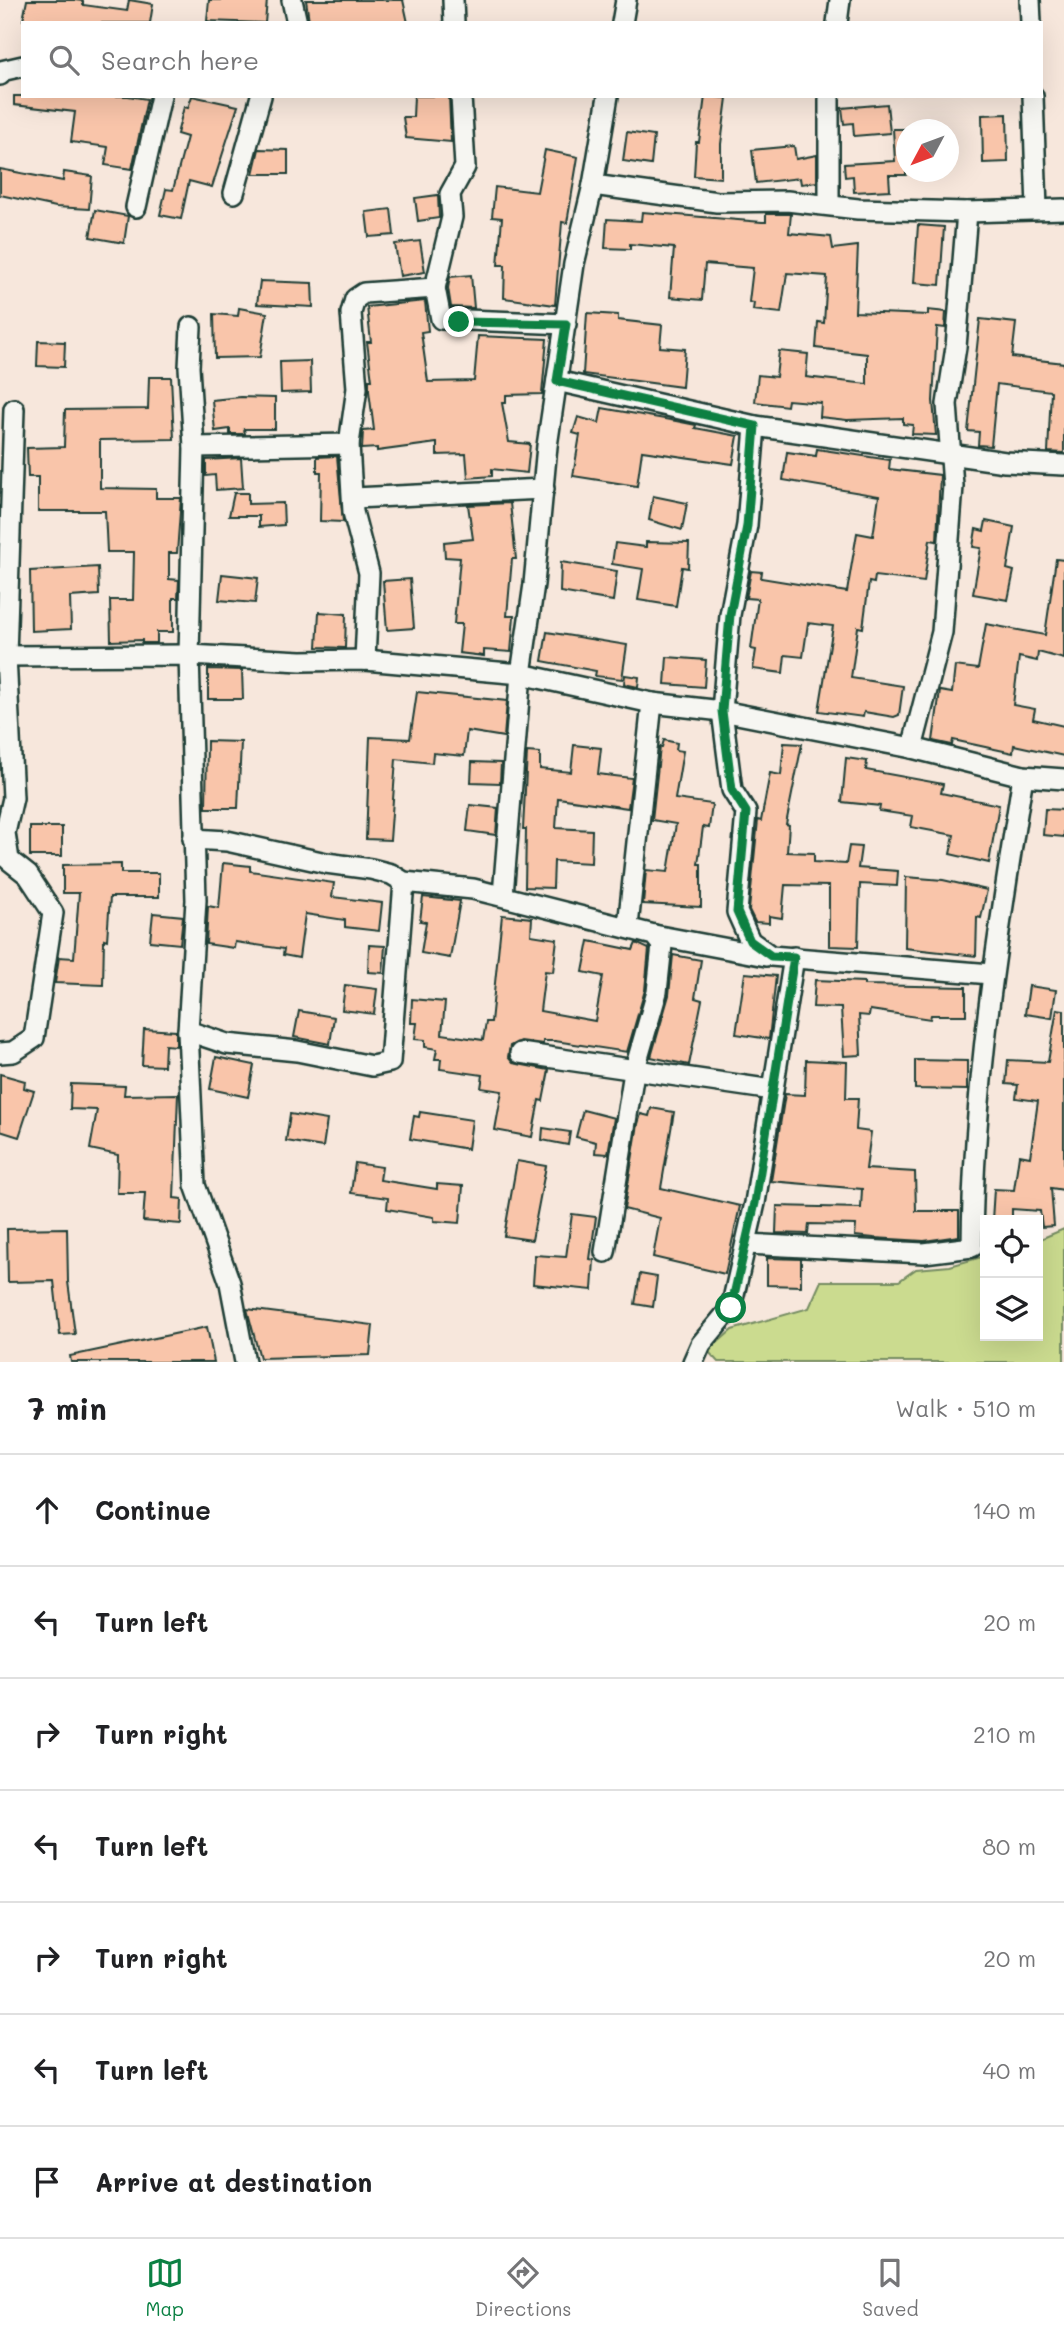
<!DOCTYPE html>
<html lang="en">
<head>
<meta charset="utf-8">
<style>
  :root { --surface:#fff; --page:#f2f2f2; --text:#202124; --muted:#757577; --line:#e0e0e0; --accent:#0b8043 }
  body { margin:0; font-family:Mali,sans-serif; background:var(--page); color:var(--text) }
  .controls { position:absolute; right:21px; bottom:21px; display:grid; overflow:hidden; border-radius:0px; box-shadow:0 7px 28px #0002 }
  .controls button { width:63px; height:63px; display:grid; place-items:center; padding:0; border:0; border-bottom:2px solid var(--line); background:var(--surface); color:var(--text); font:35px sans-serif }
  .compass { position:absolute; left:896px; top:119px; width:63px; height:63px; border-radius:50%; background:var(--surface); box-shadow:0 7px 28px #0002; rotate:229deg }
  .stop { position:absolute; width:21px; height:21px; margin:-16px; border:5px solid #0b8043; border-radius:50%; background:#fff }
  .stop.end { background:#0b8043; border-color:#fff; box-shadow:0 2px 7px #0008 }
  .list { margin:0; padding:0; list-style:none }
  h2 { display:flex; justify-content:space-between; align-items:center; height:91px; margin:0; padding:0 28px; font-size:30px }
  h2 small { font-size:23px; font-weight:400; color:var(--muted) }
  .list li { display:grid; grid-template-columns:46px 1fr auto; gap:21px; align-items:center; box-sizing:border-box; height:112px; padding:0 28px; border-top:2px solid var(--line) }
  .list b { display:block; font-size:26px; white-space:nowrap }
  .list em { font-size:23px; font-style:normal; color:var(--muted) }
  .icon { flex:none; width:38px; height:38px; fill:none; stroke:currentColor; stroke-width:2; stroke-linecap:round; stroke-linejoin:round }
  .map { position:relative; flex:none; width:1064px; height:1362px; overflow:hidden }
  .search { position:absolute; background:var(--surface); box-shadow:0 7px 28px #0002; left:21px; right:21px; top:21px; height:77px; display:flex; align-items:center; gap:18px; box-sizing:border-box; padding:0 24px; border-radius:0px; color:var(--muted); font-size:26px }
  .sheet { height:875px; background:var(--surface) }
  nav { display:flex; justify-content:space-around; align-items:center; box-sizing:border-box; height:98px; border-top:2px solid var(--line); background:var(--surface); font-size:19px; color:var(--muted) }
  nav a { display:grid; justify-items:center; gap:4px }
  nav .on { color:var(--accent) }
  .map>svg:first-child { display:block }
</style>
</head>
<body>
<div class="map">
<svg width="1064" height="1362" viewBox="0 0 1064 1362">
  <rect width="100%" height="100%" fill="#f7e7dc"/>
  <filter id="ink" filterUnits="userSpaceOnUse"><feTurbulence type="fractalNoise" baseFrequency=".0143" numOctaves="2"/><feDisplacementMap in="SourceGraphic" scale="14" xChannelSelector="R" yChannelSelector="G"/><feConvolveMatrix kernelMatrix="1 2 1 2 8 2 1 2 1" color-interpolation-filters="sRGB"/></filter>
  <g filter="url(#ink)">
    <polygon fill="#cbdb8f" stroke="#758c62" stroke-width="2" points="1064,1229 1064,1362 718,1362 708,1351 732,1330 809,1308 821,1281 899,1281 916,1269 950,1266 985,1256 985,1336 1038,1336 1038,1240"/>
    <g fill="#f9c5aa" stroke="#1f3d34" stroke-width="2">
      <polygon points="27,0 75,0 83,1 83,5 127,11 129,0 153,4 150,23 35,23 23,20"/>
      <polygon points="209,0 267,0 265,23 207,21"/>
      <polygon points="306,0 403,0 408,23 309,21"/>
      <polygon points="14,96 128,96 147,99 132,169 105,165 108,147 71,142 75,112 14,105"/>
      <polygon points="192,96 238,106 212,187 189,181 181,219 160,215 166,189 173,190 187,137 177,134 184,107 188,108"/>
      <polygon points="414,96 449,96 451,142 406,138 403,117 413,117"/>
      <polygon points="705,96 727,98 721,144 721,178 694,176 696,142 699,142"/>
      <polygon points="887,104 890,133 854,136 853,123 844,124 842,108"/>
      <polygon points="1007,114 1008,162 983,163 982,115"/>
      <polygon points="893,129 906,129 906,175 889,175 890,190 854,192 853,176 845,177 844,164 895,161"/>
      <polygon points="627,132 654,136 651,165 623,161"/>
      <polygon points="794,146 796,159 817,155 817,182 801,184 800,178 756,183 752,150"/>
      <polygon points="259,149 288,150 288,174 253,174"/>
      <polygon points="545,150 578,157 567,223 562,222 555,305 504,298 505,265 498,265 502,218 492,217 495,187 537,192"/>
      <polygon points="0,169 63,181 64,172 92,176 89,209 56,207 0,195"/>
      <polygon points="438,195 439,218 418,221 415,198"/>
      <polygon points="391,209 394,235 369,237 366,212"/>
      <polygon points="95,210 128,216 124,243 90,237"/>
      <polygon points="642,212 762,222 766,222 766,214 791,214 789,233 831,237 833,249 858,246 855,312 928,315 928,310 946,312 945,328 937,327 933,401 936,435 912,434 913,425 903,424 903,418 847,420 820,417 821,403 788,400 787,406 755,402 758,375 776,377 779,351 808,354 806,377 867,384 867,354 816,348 818,322 824,323 827,276 787,273 781,313 753,310 754,303 749,302 753,268 705,264 702,300 670,297 674,248 630,244 630,249 605,248 607,219 641,221"/>
      <polygon points="918,225 944,227 940,285 914,283"/>
      <polygon points="420,241 425,272 400,276 395,244"/>
      <polygon points="471,275 474,308 451,307 448,288 450,277"/>
      <polygon points="260,281 312,283 313,307 257,304"/>
      <polygon points="425,301 428,331 421,332 428,382 474,381 478,336 547,339 542,394 506,395 506,403 502,403 509,442 530,444 527,473 492,469 492,476 468,478 466,454 437,455 437,443 377,451 377,448 362,449 363,431 374,430 369,391 369,380 372,380 367,342 371,342 367,307"/>
      <polygon points="239,308 267,313 260,357 215,358 214,314 238,316"/>
      <polygon points="587,313 618,315 618,320 662,325 660,347 685,349 682,387 583,374"/>
      <polygon points="980,319 1016,323 1012,357 1064,363 1064,453 1048,452 1051,391 997,384 991,446 978,445 979,432 968,431"/>
      <polygon points="38,341 65,342 64,367 37,366"/>
      <polygon points="310,361 311,392 281,393 280,362"/>
      <polygon points="149,377 171,377 174,439 100,440 100,488 156,489 156,498 181,498 177,553 169,553 169,579 179,580 178,598 173,598 173,632 157,632 157,643 142,643 142,640 111,641 110,600 133,600 134,552 107,552 105,511 38,511 38,477 28,477 27,448 64,447 65,410 148,409"/>
      <polygon points="241,397 275,398 275,429 244,429 245,434 230,434 230,429 215,431 212,400"/>
      <polygon points="602,408 676,421 696,425 695,428 738,436 733,464 642,451 637,486 573,476 580,435 573,433 578,417 599,423"/>
      <polygon points="817,449 890,460 889,469 940,475 937,541 930,540 924,582 875,576 874,583 869,582 863,628 858,627 851,678 903,686 899,715 894,717 864,712 863,717 819,711 833,626 808,623 803,657 785,655 783,673 753,669 756,650 751,649 758,599 746,598 751,571 762,572 761,578 847,592 857,533 873,536 879,496 783,480 787,452 816,456"/>
      <polygon points="337,456 343,522 320,521 321,472 317,472 317,457"/>
      <polygon points="241,458 243,488 216,490 215,475 206,476 206,460"/>
      <polygon points="234,493 248,493 248,504 283,503 284,525 259,527 259,516 229,516"/>
      <polygon points="653,496 687,503 682,530 649,520"/>
      <polygon points="510,503 516,559 512,559 507,616 514,616 511,652 484,650 484,656 459,653 462,624 454,624 460,558 445,557 444,542 473,539 468,505"/>
      <polygon points="986,521 1014,527 1007,569 1014,571 1008,600 973,594 981,548 973,547 976,529 984,531"/>
      <polygon points="646,542 689,543 688,568 682,567 676,606 638,600 643,569 612,564 615,543 646,547"/>
      <polygon points="1056,559 1064,560 1064,659 1038,652 1037,661 1019,657 1013,705 1035,709 1033,719 1064,726 1064,756 1014,745 1013,753 953,740 952,745 933,741 940,691 952,693 955,666 978,669 986,624 1045,635"/>
      <polygon points="561,562 617,571 613,601 560,592"/>
      <polygon points="98,567 99,595 70,597 71,629 31,631 30,571"/>
      <polygon points="222,574 258,578 255,603 219,600"/>
      <polygon points="410,579 414,628 387,630 383,581"/>
      <polygon points="319,612 346,614 345,648 317,647"/>
      <polygon points="547,632 627,645 622,679 595,676 596,671 542,661"/>
      <polygon points="667,657 706,660 704,687 665,684"/>
      <polygon points="208,669 242,670 243,699 208,699"/>
      <polygon points="625,675 639,677 638,687 624,684"/>
      <polygon points="417,692 507,701 504,737 467,731 464,756 433,753 432,763 396,759 390,840 366,839 370,737 410,739"/>
      <polygon points="664,740 677,743 676,750 683,751 675,799 712,804 709,828 703,827 698,864 701,864 701,907 643,904 646,870 668,872 676,824 652,820 660,747 662,747"/>
      <polygon points="207,741 241,742 238,808 206,808"/>
      <polygon points="784,743 802,744 786,824 789,825 787,852 814,853 814,862 846,864 849,846 861,847 858,868 898,871 897,886 860,884 858,947 829,946 829,886 785,885 782,918 769,916 769,923 755,922 749,910 758,820 761,821 770,773 781,775"/>
      <polygon points="574,745 601,748 598,774 632,778 628,808 558,798 556,828 592,830 591,863 554,861 553,888 525,887 526,829 523,829 527,752 540,753 540,769 571,772"/>
      <polygon points="846,758 867,761 866,770 943,784 941,793 999,805 989,863 950,854 954,835 911,827 913,816 879,811 880,806 842,802"/>
      <polygon points="472,762 501,763 500,783 471,782"/>
      <polygon points="470,805 498,808 496,835 467,831"/>
      <polygon points="1045,809 1064,810 1064,837 1043,835"/>
      <rect x="30" y="827" width="32" height="29"/>
      <polygon points="223,863 250,866 250,871 334,883 332,897 382,903 379,931 345,927 345,920 305,914 299,958 283,955 284,949 235,942 234,948 206,944 208,906 219,908"/>
      <polygon points="121,864 121,873 159,873 159,897 110,897 107,940 104,939 103,985 55,983 59,957 74,958 79,893 63,893 63,865"/>
      <polygon points="906,877 943,880 987,890 981,918 977,917 976,956 905,948"/>
      <polygon points="423,897 460,901 450,958 421,953 426,922 420,921"/>
      <polygon points="153,913 183,916 180,944 150,941"/>
      <polygon points="502,915 532,918 531,935 557,939 553,972 545,971 540,1011 595,1021 603,976 583,972 589,941 633,950 636,943 649,949 645,990 627,1052 555,1041 543,1041 543,1044 521,1041 510,1046 508,1057 513,1063 549,1070 543,1101 539,1100 532,1137 495,1130 502,1091 481,1088 483,1075 440,1069 441,1059 435,1059 437,1049 425,1047 425,1040 415,1039 417,1023 411,1023 412,999 445,1002 442,1034 483,1040 486,1022 491,1022"/>
      <polygon points="369,945 385,946 383,973 368,972"/>
      <polygon points="673,955 701,960 695,998 702,1000 689,1065 651,1057 669,995"/>
      <polygon points="745,973 776,976 769,1039 736,1034"/>
      <polygon points="815,980 864,982 864,985 966,987 966,1015 931,1015 930,1019 870,1010 869,1016 859,1015 861,1055 844,1056 841,1008 813,1007"/>
      <polygon points="345,985 377,989 374,1014 342,1010"/>
      <polygon points="1029,986 1056,990 1052,1018 1025,1014"/>
      <polygon points="1057,1009 1064,1010 1064,1190 1051,1188 1054,1226 1042,1227 1040,1211 1012,1209 1012,1220 992,1220 994,1189 1014,1190 1019,1155 1030,1157 1038,1101 1016,1098 1018,1085 1006,1084 1008,1060 1048,1062"/>
      <polygon points="299,1011 334,1017 330,1044 294,1037"/>
      <polygon points="144,1029 176,1031 176,1046 165,1045 164,1066 142,1065"/>
      <polygon points="216,1057 254,1065 248,1097 210,1089"/>
      <polygon points="806,1060 847,1062 846,1098 858,1098 856,1130 871,1132 866,1169 915,1172 916,1211 959,1211 959,1236 924,1241 874,1238 855,1236 856,1225 809,1224 808,1234 776,1233 777,1206 861,1208 862,1189 771,1181 785,1094 805,1095"/>
      <polygon points="915,1060 967,1061 967,1090 915,1089"/>
      <polygon points="0,1074 25,1081 24,1088 34,1091 19,1137 0,1131"/>
      <polygon points="71,1084 125,1086 124,1095 178,1094 174,1198 182,1199 181,1224 143,1221 145,1193 117,1193 118,1155 90,1149 97,1110 70,1109"/>
      <polygon points="651,1108 674,1112 661,1188 740,1206 725,1274 653,1257 660,1218 624,1209 638,1124 641,1114 649,1116"/>
      <polygon points="583,1110 614,1118 608,1154 595,1153 596,1142 576,1137"/>
      <polygon points="420,1112 472,1120 468,1149 410,1139 414,1116 419,1117"/>
      <polygon points="290,1114 327,1120 323,1147 286,1141"/>
      <polygon points="543,1128 570,1132 568,1145 542,1140"/>
      <polygon points="517,1161 546,1166 532,1240 504,1236"/>
      <polygon points="355,1163 382,1167 380,1180 437,1189 437,1184 463,1186 460,1223 434,1221 434,1217 387,1209 388,1198 351,1193"/>
      <polygon points="572,1214 596,1217 590,1259 594,1260 592,1290 533,1284 535,1255 566,1257"/>
      <polygon points="67,1228 68,1282 75,1334 60,1335 54,1281 8,1282 7,1229"/>
      <polygon points="767,1258 801,1259 801,1286 767,1285"/>
      <polygon points="640,1274 657,1277 653,1307 635,1304"/>
      <polygon points="247,1309 373,1325 370,1355 260,1358"/>
      <polygon points="207,1327 214,1362 71,1362 70,1356"/>
    </g>
    <g fill="none" stroke-linecap="round" stroke-linejoin="round">
      <g stroke="#1f3d34" stroke-width="24">
        <g id="street">
          <polyline points="292,0 297,23"/>
          <polyline points="453,0 454,23"/>
          <polyline points="1030,0 1031,23"/>
          <polyline points="622,23 626,0"/>
          <polyline points="837,23 840,0"/>
          <polyline points="0,75 1,71 23,66"/>
          <polyline points="1033,96 1037,209"/>
          <polyline points="593,185 717,202 787,201 858,209 967,212 1064,209"/>
          <polyline points="234,193 261,96"/>
          <polyline points="829,205 829,96"/>
          <polyline points="136,207 161,96"/>
          <polyline points="435,288 452,217 450,194 465,167 461,96"/>
          <polyline points="191,327 189,367 194,447 189,655 196,900 188,1031 195,1185 230,1283 245,1362"/>
          <polyline points="557,381 755,426 1005,462 1064,465"/>
          <polyline points="755,426 747,525 730,615 722,711 732,790 746,812 737,912 750,941 771,956 991,974"/>
          <polyline points="194,447 349,444"/>
          <polyline points="354,498 544,489"/>
          <polyline points="0,656 189,655 301,661 365,660 521,674 652,703 722,711 912,748 1023,776 1064,779"/>
          <polyline points="365,660 369,573 353,512 349,444 357,388 351,313 355,299 364,293 435,288 441,319 566,324"/>
          <polyline points="912,748 942,632 953,486 947,404 956,347 967,212"/>
          <polyline points="193,839 227,841 326,863 371,869 391,874 404,882 473,889 654,935 662,945 657,992 634,1072 605,1252"/>
          <polyline points="503,895 521,674 534,584 547,446 574,264 593,185 608,96"/>
          <polyline points="628,926 652,703"/>
          <polyline points="654,935 766,956"/>
          <polyline points="188,1031 227,1044 297,1051 372,1066 390,1062 404,882"/>
          <polyline points="0,1053 13,1052 34,1038 53,913 28,875 9,860 5,833 13,798 6,656 14,409"/>
          <polyline points="520,1053 773,1090"/>
          <path d="M 746,1244 L 924,1253 L 972,1247 C 973,1088 998,933 1023,776"/>
          <polyline points="693,1362 701,1344 731,1308 755,1203 794,957"/>
        </g>
      </g>
      <use href="#street" stroke="#f6f6f2" stroke-width="19"/>
    </g>
  </g>
  <g fill="none" stroke-linecap="round" stroke-linejoin="round" filter="url(#ink)">
    <polyline stroke="#0b8043" stroke-width="9" points="459,322 566,324 557,381 755,426 747,526 730,615 722,711 732,790 746,812 737,912 750,941 771,956 794,957 755,1203 731,1308"/>
  </g>
</svg>
<div class="controls">
<button><svg class="icon" aria-label="locate" viewBox="0 0 24 24"><circle cx="12" cy="12" r="6"/><path d="M12 2v4M12 18v4M2 12h4M18 12h4"/></svg></button>
<button><svg class="icon" aria-label="layers" viewBox="0 0 24 24"><path d="M12 4l9 5-9 5-9-5zM3 14l9 5 9-5"/></svg></button>
</div>
<svg class="compass" viewBox="-18 -18 36 36"><path d="M0-13l5 13h-10z" fill="#e53935"/><path d="M0 13l5-13h-10z" fill="#757577"/></svg>
<div class="stop" style="left:731px;top:1308px"></div>
<div class="stop end" style="left:459px;top:322px"></div>
<div class="search"><svg class="icon" aria-label="search" viewBox="0 0 24 24"><circle cx="10" cy="10" r="6"/><path d="M15 15l6 6"/></svg>Search here</div>
</div>
<section class="sheet">
<h2>7 min<small>Walk · 510 m</small></h2>
<ul class="list">
<li><svg class="icon" aria-label="ahead" viewBox="0 0 24 24"><path d="M12 20V5M6 11l6-6 6 6"/></svg><div><b>Continue</b></div><em>140 m</em></li>
<li><svg class="icon" aria-label="left" viewBox="0 0 24 24"><path d="M17 20v-9H6M10 6l-5 5 5 5"/></svg><div><b>Turn left</b></div><em>20 m</em></li>
<li><svg class="icon" aria-label="right" viewBox="0 0 24 24"><path d="M7 20v-9h11M14 6l5 5-5 5"/></svg><div><b>Turn right</b></div><em>210 m</em></li>
<li><svg class="icon" aria-label="left" viewBox="0 0 24 24"><path d="M17 20v-9H6M10 6l-5 5 5 5"/></svg><div><b>Turn left</b></div><em>80 m</em></li>
<li><svg class="icon" aria-label="right" viewBox="0 0 24 24"><path d="M7 20v-9h11M14 6l5 5-5 5"/></svg><div><b>Turn right</b></div><em>20 m</em></li>
<li><svg class="icon" aria-label="left" viewBox="0 0 24 24"><path d="M17 20v-9H6M10 6l-5 5 5 5"/></svg><div><b>Turn left</b></div><em>40 m</em></li>
<li><svg class="icon" aria-label="arrive" viewBox="0 0 24 24"><path d="M6 21V4h12l-3 4 3 4H6"/></svg><div><b>Arrive at destination</b></div></li>
</ul>
</section>
<nav>
<a class="on"><svg class="icon" aria-label="map" viewBox="0 0 24 24"><path d="M3 6l6-2 6 2 6-2v14l-6 2-6-2-6 2zM9 4v14M15 6v14"/></svg>Map</a>
<a><svg class="icon" aria-label="directions" viewBox="0 0 24 24"><path d="M12 3l9 9-9 9-9-9zM9 14v-3h6M13 9l2 2-2 2"/></svg>Directions</a>
<a><svg class="icon" aria-label="saved" viewBox="0 0 24 24"><path d="M7 4h10v16l-5-4-5 4z"/></svg>Saved</a>
</nav>
</body>
</html>
